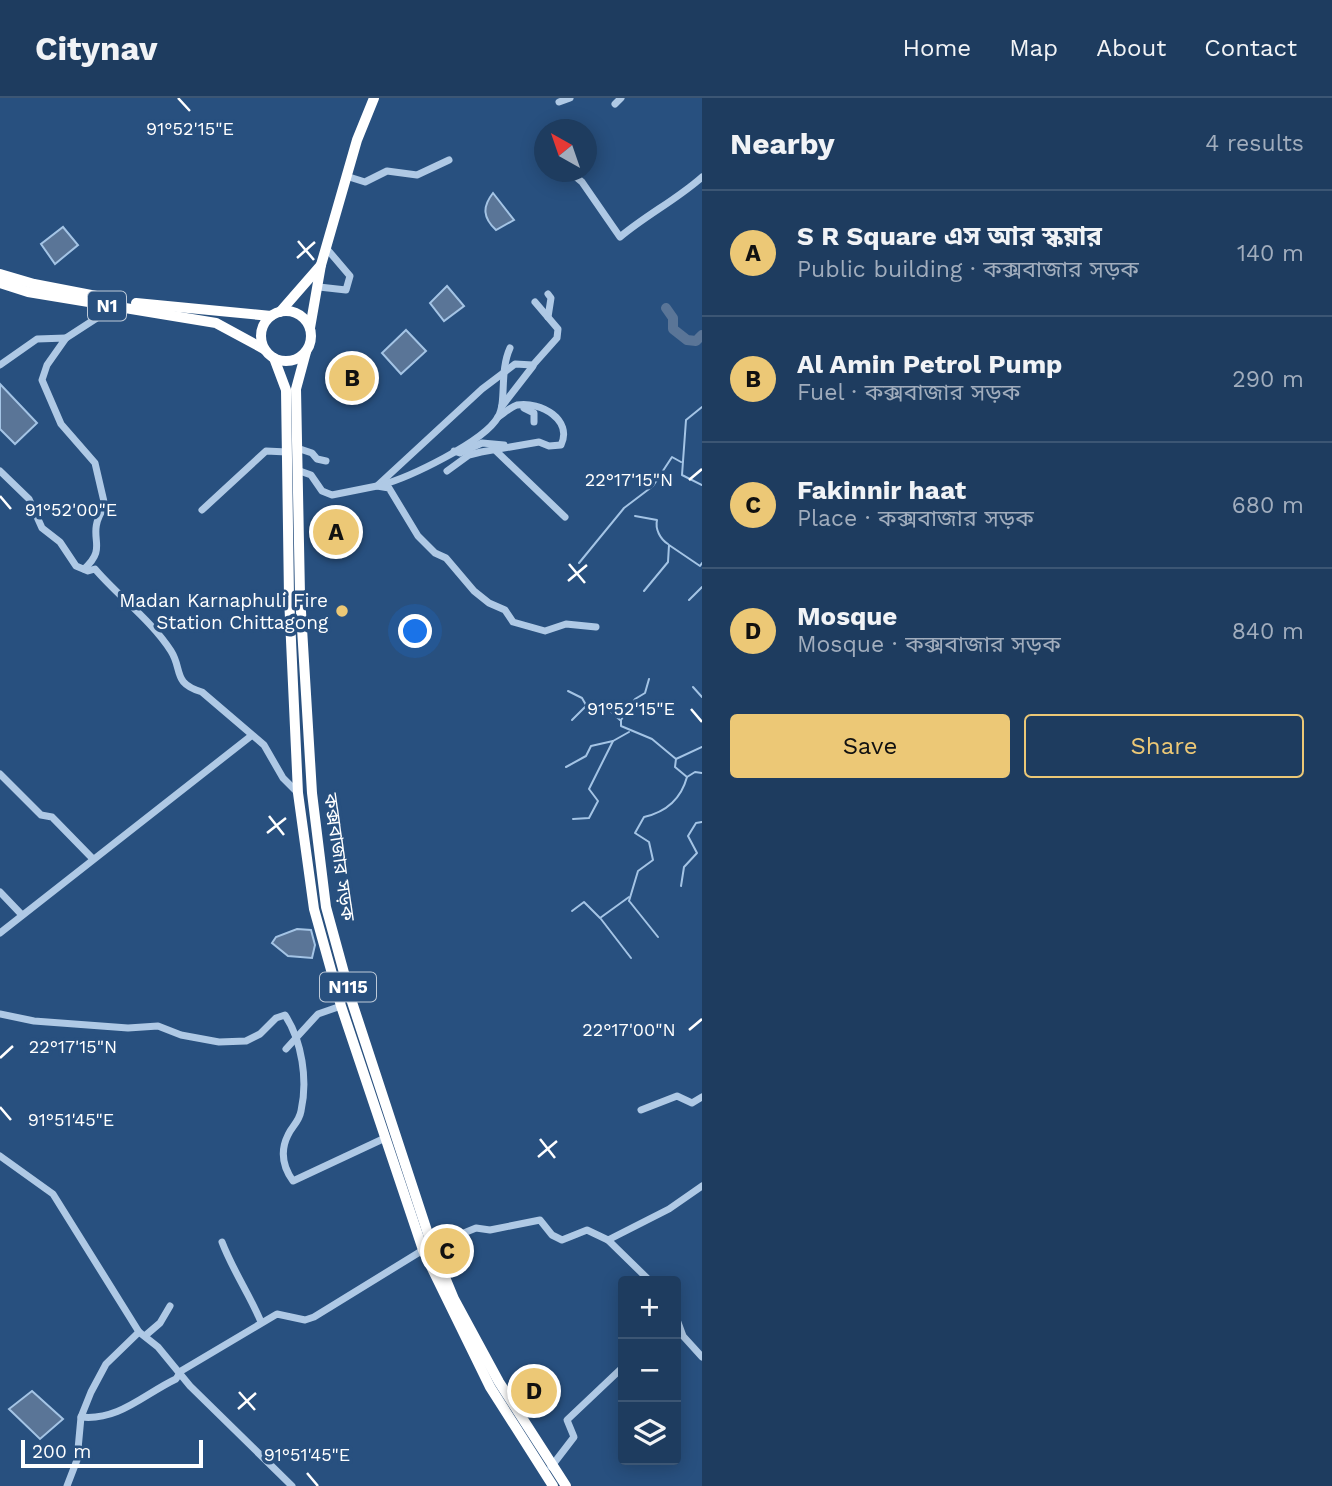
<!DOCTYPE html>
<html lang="en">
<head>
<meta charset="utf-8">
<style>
  :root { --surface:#1e3c5f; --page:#264365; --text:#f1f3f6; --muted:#a1adbd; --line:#3c5674; --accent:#ecc876 }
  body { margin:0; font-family:"Work Sans","Noto Sans Bengali",sans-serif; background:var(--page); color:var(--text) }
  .controls { position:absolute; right:21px; bottom:21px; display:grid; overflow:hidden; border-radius:7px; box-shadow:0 4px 18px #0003 }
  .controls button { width:63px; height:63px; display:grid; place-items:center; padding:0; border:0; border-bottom:2px solid var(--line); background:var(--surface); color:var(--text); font:35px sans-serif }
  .compass { position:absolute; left:534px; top:21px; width:63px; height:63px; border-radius:50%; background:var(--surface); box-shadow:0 4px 18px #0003; rotate:320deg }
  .scale { position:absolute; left:21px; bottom:18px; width:182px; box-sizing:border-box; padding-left:7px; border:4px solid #fff; border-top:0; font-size:19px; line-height:24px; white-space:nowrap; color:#fff; -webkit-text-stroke:5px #28507f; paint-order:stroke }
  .you { position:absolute; left:416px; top:534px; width:24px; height:24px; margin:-18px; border:5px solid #fff; border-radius:50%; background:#1a73e8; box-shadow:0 0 0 10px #1a73e833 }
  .badge { display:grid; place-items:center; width:46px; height:46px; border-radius:50%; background:var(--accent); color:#111; font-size:23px; font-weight:700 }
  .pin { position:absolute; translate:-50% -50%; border:4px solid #fff; box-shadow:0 2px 7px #0006 }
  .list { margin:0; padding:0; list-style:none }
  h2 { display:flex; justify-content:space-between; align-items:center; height:91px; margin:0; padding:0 28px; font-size:30px }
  h2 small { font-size:23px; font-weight:400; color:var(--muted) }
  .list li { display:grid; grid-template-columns:46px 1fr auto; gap:21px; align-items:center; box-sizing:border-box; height:126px; padding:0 28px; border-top:2px solid var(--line) }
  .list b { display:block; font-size:26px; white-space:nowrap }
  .list p { margin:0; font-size:23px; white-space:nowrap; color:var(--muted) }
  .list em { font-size:23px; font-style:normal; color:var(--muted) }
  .actions { display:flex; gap:14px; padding:21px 28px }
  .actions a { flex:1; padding:16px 0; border:2px solid var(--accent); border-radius:7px; text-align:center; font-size:24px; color:var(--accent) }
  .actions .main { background:var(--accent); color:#111 }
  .icon { flex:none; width:38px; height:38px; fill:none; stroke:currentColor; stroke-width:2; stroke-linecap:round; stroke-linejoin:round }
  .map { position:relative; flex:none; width:702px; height:1388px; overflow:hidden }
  header { display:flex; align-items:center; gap:42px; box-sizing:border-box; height:98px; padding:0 35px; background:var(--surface); border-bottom:2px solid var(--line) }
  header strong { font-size:33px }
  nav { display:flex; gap:38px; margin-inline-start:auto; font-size:24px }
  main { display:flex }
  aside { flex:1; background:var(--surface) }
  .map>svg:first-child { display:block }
</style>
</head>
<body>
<header>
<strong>Citynav</strong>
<nav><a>Home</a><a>Map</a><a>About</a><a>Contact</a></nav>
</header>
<main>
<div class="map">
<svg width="702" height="1388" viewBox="0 0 702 1388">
  <rect width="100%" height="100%" fill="#28507f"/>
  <g fill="#5a7597" stroke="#a4c4e5" stroke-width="2">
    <path d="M 493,95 L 514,122 L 496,132 C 483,120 482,109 493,95 Z"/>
    <polygon points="63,129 78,147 55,166 41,146"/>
    <polygon points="447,188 464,208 444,223 430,205"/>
    <polygon points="406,232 426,253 401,276 382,255"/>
    <polygon points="0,286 37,325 15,346 0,331"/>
    <polygon points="297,831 311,832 315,847 312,860 288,858 272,845 276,839"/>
    <polygon points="32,1293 63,1321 40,1341 9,1311"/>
  </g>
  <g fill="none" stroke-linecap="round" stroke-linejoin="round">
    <g stroke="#a4c4e5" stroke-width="2">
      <polyline points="702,309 686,322 682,377 702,387"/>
      <path d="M 635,418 L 657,422 C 655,431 660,441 668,446"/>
      <polyline points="579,465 624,410 653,388 672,359 681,364"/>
      <polyline points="644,493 668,464 669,447 700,468 702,465"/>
      <polyline points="689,502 702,489"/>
      <polyline points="649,581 645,595 635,601 621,622 621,628 652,641 676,661 702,649"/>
      <polyline points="693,589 702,599"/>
      <polyline points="568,593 582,600 586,607"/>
      <polyline points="572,622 587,607 593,612 609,612 620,622"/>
      <polyline points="676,661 675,669 687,679 695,674 702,675"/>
      <polyline points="566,669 586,658 591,648 613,643 629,634"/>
      <polyline points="573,721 589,720 598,703 589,691 613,643"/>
      <polyline points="681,788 684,769 697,755 688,738 696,725 702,724"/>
      <path d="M 629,803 L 638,773 L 653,762 L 649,744 L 635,735 L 644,719 C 666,714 681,701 687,679"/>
      <polyline points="630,804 658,839"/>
      <polyline points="572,813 584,804 600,820 629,799"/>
      <polyline points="601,821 631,860"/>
    </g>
    <polyline stroke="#5a7597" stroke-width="10" points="666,210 673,220 673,231 687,242 696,243 702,237"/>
    <g stroke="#afc9e5" stroke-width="7">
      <polyline points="559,4 570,0"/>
      <polyline points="615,6 621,0"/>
      <path d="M 570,74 L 582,84 L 620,139 C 646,117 676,102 702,79"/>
      <polyline points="346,78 365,84 387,73 417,77 449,62"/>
      <polyline points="319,189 346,192 350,178 327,151"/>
      <polyline points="548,196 551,200 548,219"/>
      <polyline points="66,240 103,216 104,207"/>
      <path d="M 0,267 L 37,241 L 66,240 L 47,267 L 42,282 L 61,326 L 95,365 L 105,408 C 83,440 111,447 84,471"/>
      <polyline points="502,308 533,268"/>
      <polyline points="524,310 534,315 534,324"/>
      <polyline points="297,350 312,355 317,361 326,363"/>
      <polyline points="494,351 565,419"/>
      <polyline points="454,353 460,355 482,345 504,347"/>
      <polyline points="297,372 311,377 322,393 332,397 377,388 482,291 515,266 533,267 557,240 558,231 535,204"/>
      <path d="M 0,373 L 29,401 L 42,430 L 60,444 L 76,468 L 88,473 L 95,471 C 119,499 151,522 171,553 C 183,572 172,585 202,594 L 264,647 L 283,680 L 298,695"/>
      <path d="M 447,373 L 469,357 L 481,354 L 539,344 L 549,348 L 561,347 C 573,322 541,303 517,307 C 511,309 504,315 498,319"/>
      <path d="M 381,387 C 408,380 484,344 498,319 C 507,304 499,274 510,250"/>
      <polyline points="377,388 389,390 418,438 435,455 446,460 474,493 489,505 505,512 513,524 545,533 566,526 596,529"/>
      <polyline points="202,412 266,353 287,354"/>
      <polyline points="0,676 41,717 52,719 93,761"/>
      <polyline points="0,794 22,817"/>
      <polyline points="0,835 251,638"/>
      <path d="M 0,916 L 34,923 L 128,930 L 158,928 L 181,937 L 219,944 L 246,943 L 260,936 L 276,920 L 285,917 C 302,943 308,982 301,1013 C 299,1024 292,1028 288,1037 C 280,1053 283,1069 293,1083 L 385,1040"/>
      <polyline points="286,951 318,916 341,908"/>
      <polyline points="641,1012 677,998 692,1005 702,999"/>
      <polyline points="0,1058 53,1096 139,1234 158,1249 190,1288 292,1388"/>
      <polyline points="608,1142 650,1183"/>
      <path d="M 222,1144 C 233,1173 250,1197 261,1224"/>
      <polyline points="432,1148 476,1130 490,1132 540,1122 552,1137 562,1142 587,1132 608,1142 669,1111 702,1088"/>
      <polyline points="676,1219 683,1238 702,1259"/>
      <polyline points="146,1237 160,1225 170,1208"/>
      <path d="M 81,1319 C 119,1323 144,1296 176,1281 L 181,1273 L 277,1216 L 305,1222 L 314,1219 L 423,1152"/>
      <polyline points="551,1369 574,1339 567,1322 623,1269"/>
      <polyline points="67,1388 77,1362 81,1319 91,1294 106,1266 139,1234"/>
    </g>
    <g stroke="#fff" stroke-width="10">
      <polyline points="0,176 34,186 117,202"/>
      <polyline points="0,185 28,194 216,225 264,251"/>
      <polyline points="136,205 271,218"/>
      <circle cx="286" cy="238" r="25"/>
      <polyline points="280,214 321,167"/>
      <polyline points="310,230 321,167 357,42 374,0"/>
      <polyline points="306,254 296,291 300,497 312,695 326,809 352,904 432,1148 454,1201 499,1284 566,1388"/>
      <polyline points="274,260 286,292 289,499 298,695 314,811 341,908 423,1152 490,1289 553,1388"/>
    </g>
  </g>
  <path fill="none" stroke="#fff" stroke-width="2.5" d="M 178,0 L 190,13M 298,143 L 314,162M 297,160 L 315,144M 689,382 L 702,371M 0,398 L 11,411M 569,466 L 585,485M 568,483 L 587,467M 691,611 L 702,624M 269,718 L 284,737M 267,735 L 286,720M 689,932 L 702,921M 0,960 L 13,948M 0,1009 L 11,1022M 540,1041 L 555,1060M 538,1059 L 557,1043M 239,1294 L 255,1312M 238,1311 L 256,1295M 307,1375 L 318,1388"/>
  <circle fill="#ecc876" stroke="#28507f" stroke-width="2.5" cx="342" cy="513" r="7"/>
  <g text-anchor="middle" stroke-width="7" stroke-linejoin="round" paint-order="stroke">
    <g fill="#28507f" stroke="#becad9" stroke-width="2">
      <rect x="88" y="193.5" width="38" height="29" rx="5"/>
      <rect x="320" y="874.5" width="56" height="29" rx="5"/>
    </g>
    <g font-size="18" font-weight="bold" fill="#fff">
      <text x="107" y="214">N1</text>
      <text x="348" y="895">N115</text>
    </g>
    <g font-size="19" fill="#fff" stroke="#28507f" text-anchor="end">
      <text x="328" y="509">Madan Karnaphuli Fire<tspan x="328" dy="22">Station Chittagong</tspan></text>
    </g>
    <g font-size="19" fill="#fff" stroke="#28507f">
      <text transform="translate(340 759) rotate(82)" y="7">কক্সবাজার সড়ক</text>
    </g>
  </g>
  <g font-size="18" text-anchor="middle" fill="#fff" stroke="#28507f" stroke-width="7" stroke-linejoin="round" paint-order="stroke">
    <text x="190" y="37">91°52'15"E</text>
    <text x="629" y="388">22°17'15"N</text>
    <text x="71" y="418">91°52'00"E</text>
    <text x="631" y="617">91°52'15"E</text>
    <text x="629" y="938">22°17'00"N</text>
    <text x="73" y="955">22°17'15"N</text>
    <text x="71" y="1028">91°51'45"E</text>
    <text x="307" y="1363">91°51'45"E</text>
  </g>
</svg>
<div class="controls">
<button>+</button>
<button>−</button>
<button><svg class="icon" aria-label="layers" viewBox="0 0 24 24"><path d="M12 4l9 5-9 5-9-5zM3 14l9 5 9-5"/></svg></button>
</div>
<svg class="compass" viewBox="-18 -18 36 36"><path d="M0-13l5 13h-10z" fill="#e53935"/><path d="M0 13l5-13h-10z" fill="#a1adbd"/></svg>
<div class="scale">200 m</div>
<div class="you"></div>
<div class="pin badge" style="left:336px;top:434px">A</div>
<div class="pin badge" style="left:352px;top:280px">B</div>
<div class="pin badge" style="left:447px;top:1153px">C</div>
<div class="pin badge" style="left:534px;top:1293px">D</div>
</div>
<aside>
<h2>Nearby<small>4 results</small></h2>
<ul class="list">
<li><span class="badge">A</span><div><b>S R Square এস আর স্কয়ার</b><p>Public building · কক্সবাজার সড়ক</p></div><em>140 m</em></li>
<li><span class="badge">B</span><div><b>Al Amin Petrol Pump</b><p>Fuel · কক্সবাজার সড়ক</p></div><em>290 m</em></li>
<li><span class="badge">C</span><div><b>Fakinnir haat</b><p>Place · কক্সবাজার সড়ক</p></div><em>680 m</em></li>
<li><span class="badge">D</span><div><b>Mosque</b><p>Mosque · কক্সবাজার সড়ক</p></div><em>840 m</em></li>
</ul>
<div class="actions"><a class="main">Save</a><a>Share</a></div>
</aside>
</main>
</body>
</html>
